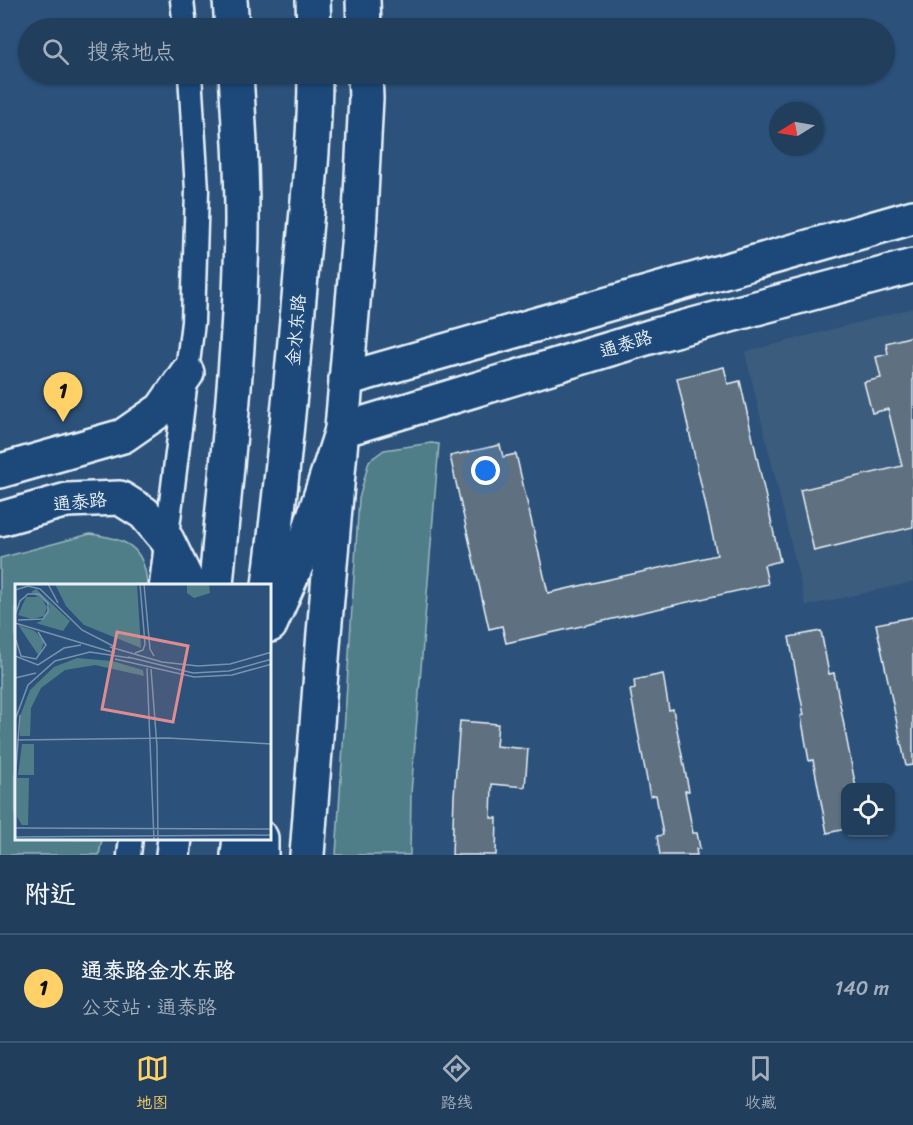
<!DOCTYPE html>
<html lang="zh">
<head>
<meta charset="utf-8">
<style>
  :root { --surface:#213e5c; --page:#294562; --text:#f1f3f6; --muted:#a2aebb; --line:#3e5772; --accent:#ffd166 }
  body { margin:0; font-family:Sriracha,"LXGW WenKai TC",sans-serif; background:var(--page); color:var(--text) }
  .controls { position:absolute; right:18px; bottom:18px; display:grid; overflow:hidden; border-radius:12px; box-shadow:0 2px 4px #0004 }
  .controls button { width:54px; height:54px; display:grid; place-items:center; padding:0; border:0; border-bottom:2px solid var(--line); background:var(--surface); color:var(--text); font:30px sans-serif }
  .compass { position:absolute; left:769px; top:102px; width:54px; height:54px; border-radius:50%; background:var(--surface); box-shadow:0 2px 4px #0004; rotate:259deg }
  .you { position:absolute; left:486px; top:471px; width:21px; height:21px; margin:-15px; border:4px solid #fff; border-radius:50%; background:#1a73e8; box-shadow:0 0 0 9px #1a73e833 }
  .badge { display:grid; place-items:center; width:39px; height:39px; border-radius:50%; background:var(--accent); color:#111; font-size:20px; font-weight:700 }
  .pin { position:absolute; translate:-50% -50px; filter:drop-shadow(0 2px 3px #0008) }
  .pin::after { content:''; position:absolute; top:32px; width:21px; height:18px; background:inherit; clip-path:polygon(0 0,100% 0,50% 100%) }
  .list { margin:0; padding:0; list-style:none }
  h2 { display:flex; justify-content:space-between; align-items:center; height:78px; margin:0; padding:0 24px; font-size:26px }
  h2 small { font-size:20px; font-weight:400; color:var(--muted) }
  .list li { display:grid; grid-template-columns:39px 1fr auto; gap:18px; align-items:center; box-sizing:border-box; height:108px; padding:0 24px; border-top:2px solid var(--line) }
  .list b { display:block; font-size:22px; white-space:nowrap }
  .list p { margin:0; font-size:20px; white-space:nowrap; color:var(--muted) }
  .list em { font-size:20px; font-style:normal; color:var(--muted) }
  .icon { flex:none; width:33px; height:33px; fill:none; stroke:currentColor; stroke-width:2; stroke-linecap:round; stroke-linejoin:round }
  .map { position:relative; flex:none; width:913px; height:855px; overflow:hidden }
  .search { position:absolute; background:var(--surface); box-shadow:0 2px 4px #0004; left:18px; right:18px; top:18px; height:66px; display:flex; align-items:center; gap:15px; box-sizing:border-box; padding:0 21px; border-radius:33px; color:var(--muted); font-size:22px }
  .sheet { height:186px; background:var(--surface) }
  nav { display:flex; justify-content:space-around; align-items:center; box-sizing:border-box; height:84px; border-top:2px solid var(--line); background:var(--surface); font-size:16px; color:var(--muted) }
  nav a { display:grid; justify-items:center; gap:3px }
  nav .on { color:var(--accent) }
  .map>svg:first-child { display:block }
</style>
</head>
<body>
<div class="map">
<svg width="913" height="855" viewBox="0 0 913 855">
  <rect width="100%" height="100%" fill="#2c527b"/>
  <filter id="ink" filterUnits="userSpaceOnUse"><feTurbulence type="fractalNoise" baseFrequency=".0167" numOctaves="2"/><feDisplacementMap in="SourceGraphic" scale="12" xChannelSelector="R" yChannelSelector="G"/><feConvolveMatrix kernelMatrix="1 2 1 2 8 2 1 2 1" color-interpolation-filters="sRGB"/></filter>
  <g filter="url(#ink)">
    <polygon fill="#3b5b7c" points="913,308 913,582 806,606 745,352"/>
    <g fill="#4f7e88" stroke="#9cb8c0" stroke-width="1.5">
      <polygon points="431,443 439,444 411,793 410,855 336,855 359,499 369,461 384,450"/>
      <path d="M 90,534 C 125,539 145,545 147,585 L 16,585 L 16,838 L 102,839 L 99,855 L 0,855 L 0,558 Z"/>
    </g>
    <g fill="#5e7180" stroke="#e8f1f8" stroke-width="1.5">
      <polygon points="913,336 913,527 814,551 800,490 902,466 888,409 872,413 864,382 881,378 876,357 888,354 886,343"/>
      <polygon points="724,367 728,384 740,381 780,561 764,565 768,584 506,643 502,626 489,629 450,456 500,445 503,457 516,454 548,593 717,555 677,378"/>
      <polygon points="913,617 913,765 906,766 876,624"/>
      <polygon points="821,631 829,674 834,673 856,788 846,788 846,829 827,833 813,760 809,761 801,716 804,715 789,637"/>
      <polygon points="663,674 669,710 673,709 689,791 685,791 693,833 697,833 700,848 696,849 697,855 660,855 657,836 663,835 656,795 650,796 630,690 635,689 634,680"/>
      <polygon points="460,721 498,724 496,746 528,749 525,787 492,784 491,818 497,818 496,855 452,855 454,796"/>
    </g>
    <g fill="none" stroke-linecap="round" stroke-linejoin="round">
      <g stroke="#e8f1f8" stroke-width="27">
        <g id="street">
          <polyline points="182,0 185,28"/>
          <polyline points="161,585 193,322 197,190 190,74"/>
          <polyline points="129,855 131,838"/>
        </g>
      </g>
      <g stroke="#e8f1f8" stroke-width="38">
        <g id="secondary">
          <polyline points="363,0 364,28"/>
          <polyline points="346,379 913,217"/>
          <polyline points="342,430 656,335 913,266"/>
          <polyline points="0,471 123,436 162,409 187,373"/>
          <polyline points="0,519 67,500 120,498 144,513 167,540 189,585"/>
          <polyline points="307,855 324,633 359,234 366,98 365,74"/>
        </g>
      </g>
      <g stroke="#e8f1f8" stroke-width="38">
        <g id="primary">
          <polyline points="230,0 232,28"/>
          <polyline points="313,0 314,28"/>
          <path d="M 216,585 C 225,479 238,372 241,266 C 244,201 240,138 236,74"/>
          <path d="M 269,585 C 282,486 291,386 300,287 C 306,216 315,145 315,74"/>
          <polyline points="270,625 303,550 342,430"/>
          <polyline points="173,855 175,838"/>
          <polyline points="238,855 240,838"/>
        </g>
      </g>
      <g stroke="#e8f1f8" stroke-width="38">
        <polyline id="highway" points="261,838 261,855"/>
      </g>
      <use href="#street" stroke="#1f4a7a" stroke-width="22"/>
      <use href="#secondary" stroke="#1f4a7a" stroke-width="33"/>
      <use href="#primary" stroke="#1f4a7a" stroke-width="33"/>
      <use href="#highway" stroke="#1f4a7a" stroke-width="33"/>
    </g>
  </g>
  <g text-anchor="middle" stroke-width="5" stroke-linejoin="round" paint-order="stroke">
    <g font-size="18" fill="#e8f1f8" stroke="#1f4a7a">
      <text transform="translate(296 330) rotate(-85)" y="6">金水东路</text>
      <text transform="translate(626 344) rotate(-17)" y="6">通泰路</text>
      <text transform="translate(80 502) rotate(-6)" y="6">通泰路</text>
    </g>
  </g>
  <g transform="translate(15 584)">
    <rect width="256" height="256" fill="#2c527b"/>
    <path d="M 40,0 L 122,0 L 126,64 L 69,41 L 51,22 ZM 172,0 L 194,0 L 195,9 L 179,14 L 172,9 ZM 21,5 L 55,37 L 48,47 L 21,39 L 26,37 L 35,22 L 16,8 ZM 11,13 L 25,13 L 32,23 L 29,32 L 17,35 L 3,31 ZM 3,41 L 20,47 L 29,58 L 24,72 ZM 62,74 L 97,77 L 128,86 L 129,92 L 80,81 L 50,86 L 26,104 L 16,124 L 15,152 L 5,152 L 5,132 L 15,106 L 39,83 ZM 7,160 L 19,160 L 19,191 L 3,191 ZM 2,194 L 14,194 L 13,241 L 7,241 L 2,233 Z" fill="#4f7e88"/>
    <path fill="none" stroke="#7792ad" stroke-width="1.5" d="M 0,0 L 1,25M 33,0 L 43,19M 129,0 L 135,65 L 139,72M 0,6 L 13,2 L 25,5 L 67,46 L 100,63M 1,29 L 5,17 L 13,10 L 24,10 L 33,19 L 33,28 L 28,35 L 3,36M 0,39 L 100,69M 1,56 L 6,72 L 21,75 L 31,61 L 23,48M 95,63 L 147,78 L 183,82 L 215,80 L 257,68M 120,69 L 128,66 L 130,60 L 125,0M 0,72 L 23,81 L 49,64 L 66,61M 113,73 L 178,89 L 214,87 L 257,75M 100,75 L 179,93 L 217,91 L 257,80M 132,84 L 139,256M 136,85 L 142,163 L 143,256M 0,94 L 21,89M 0,136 L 13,101 L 40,77 L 75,68 L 115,74M 2,156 L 153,154 L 257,160M 0,197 L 5,131M 0,244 L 257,245M 0,253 L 257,251"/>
    <path fill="#df8c90" fill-opacity="0.15" stroke="#df8c90" stroke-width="3" d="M 102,48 L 173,62 L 158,138 L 87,125 Z"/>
    <rect width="256" height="256" fill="none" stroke="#e8f1f8" stroke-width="3"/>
  </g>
</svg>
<div class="controls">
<button><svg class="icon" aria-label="locate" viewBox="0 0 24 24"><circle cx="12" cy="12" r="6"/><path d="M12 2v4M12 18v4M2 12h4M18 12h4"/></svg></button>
</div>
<svg class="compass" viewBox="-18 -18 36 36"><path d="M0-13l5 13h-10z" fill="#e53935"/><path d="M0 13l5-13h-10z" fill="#a2aebb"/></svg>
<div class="you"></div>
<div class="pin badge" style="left:63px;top:422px">1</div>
<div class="search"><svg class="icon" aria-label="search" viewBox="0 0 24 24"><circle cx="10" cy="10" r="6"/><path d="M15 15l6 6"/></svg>搜索地点</div>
</div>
<section class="sheet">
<h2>附近<small></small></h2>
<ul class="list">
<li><span class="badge">1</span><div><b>通泰路金水东路</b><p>公交站 · 通泰路</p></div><em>140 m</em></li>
</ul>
</section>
<nav>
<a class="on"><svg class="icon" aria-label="map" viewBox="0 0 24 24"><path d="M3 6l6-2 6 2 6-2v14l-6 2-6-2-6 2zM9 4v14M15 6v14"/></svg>地图</a>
<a><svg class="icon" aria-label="directions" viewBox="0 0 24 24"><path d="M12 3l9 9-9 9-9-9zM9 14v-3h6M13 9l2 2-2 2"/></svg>路线</a>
<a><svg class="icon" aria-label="saved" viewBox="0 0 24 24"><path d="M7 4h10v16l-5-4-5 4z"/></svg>收藏</a>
</nav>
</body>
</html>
